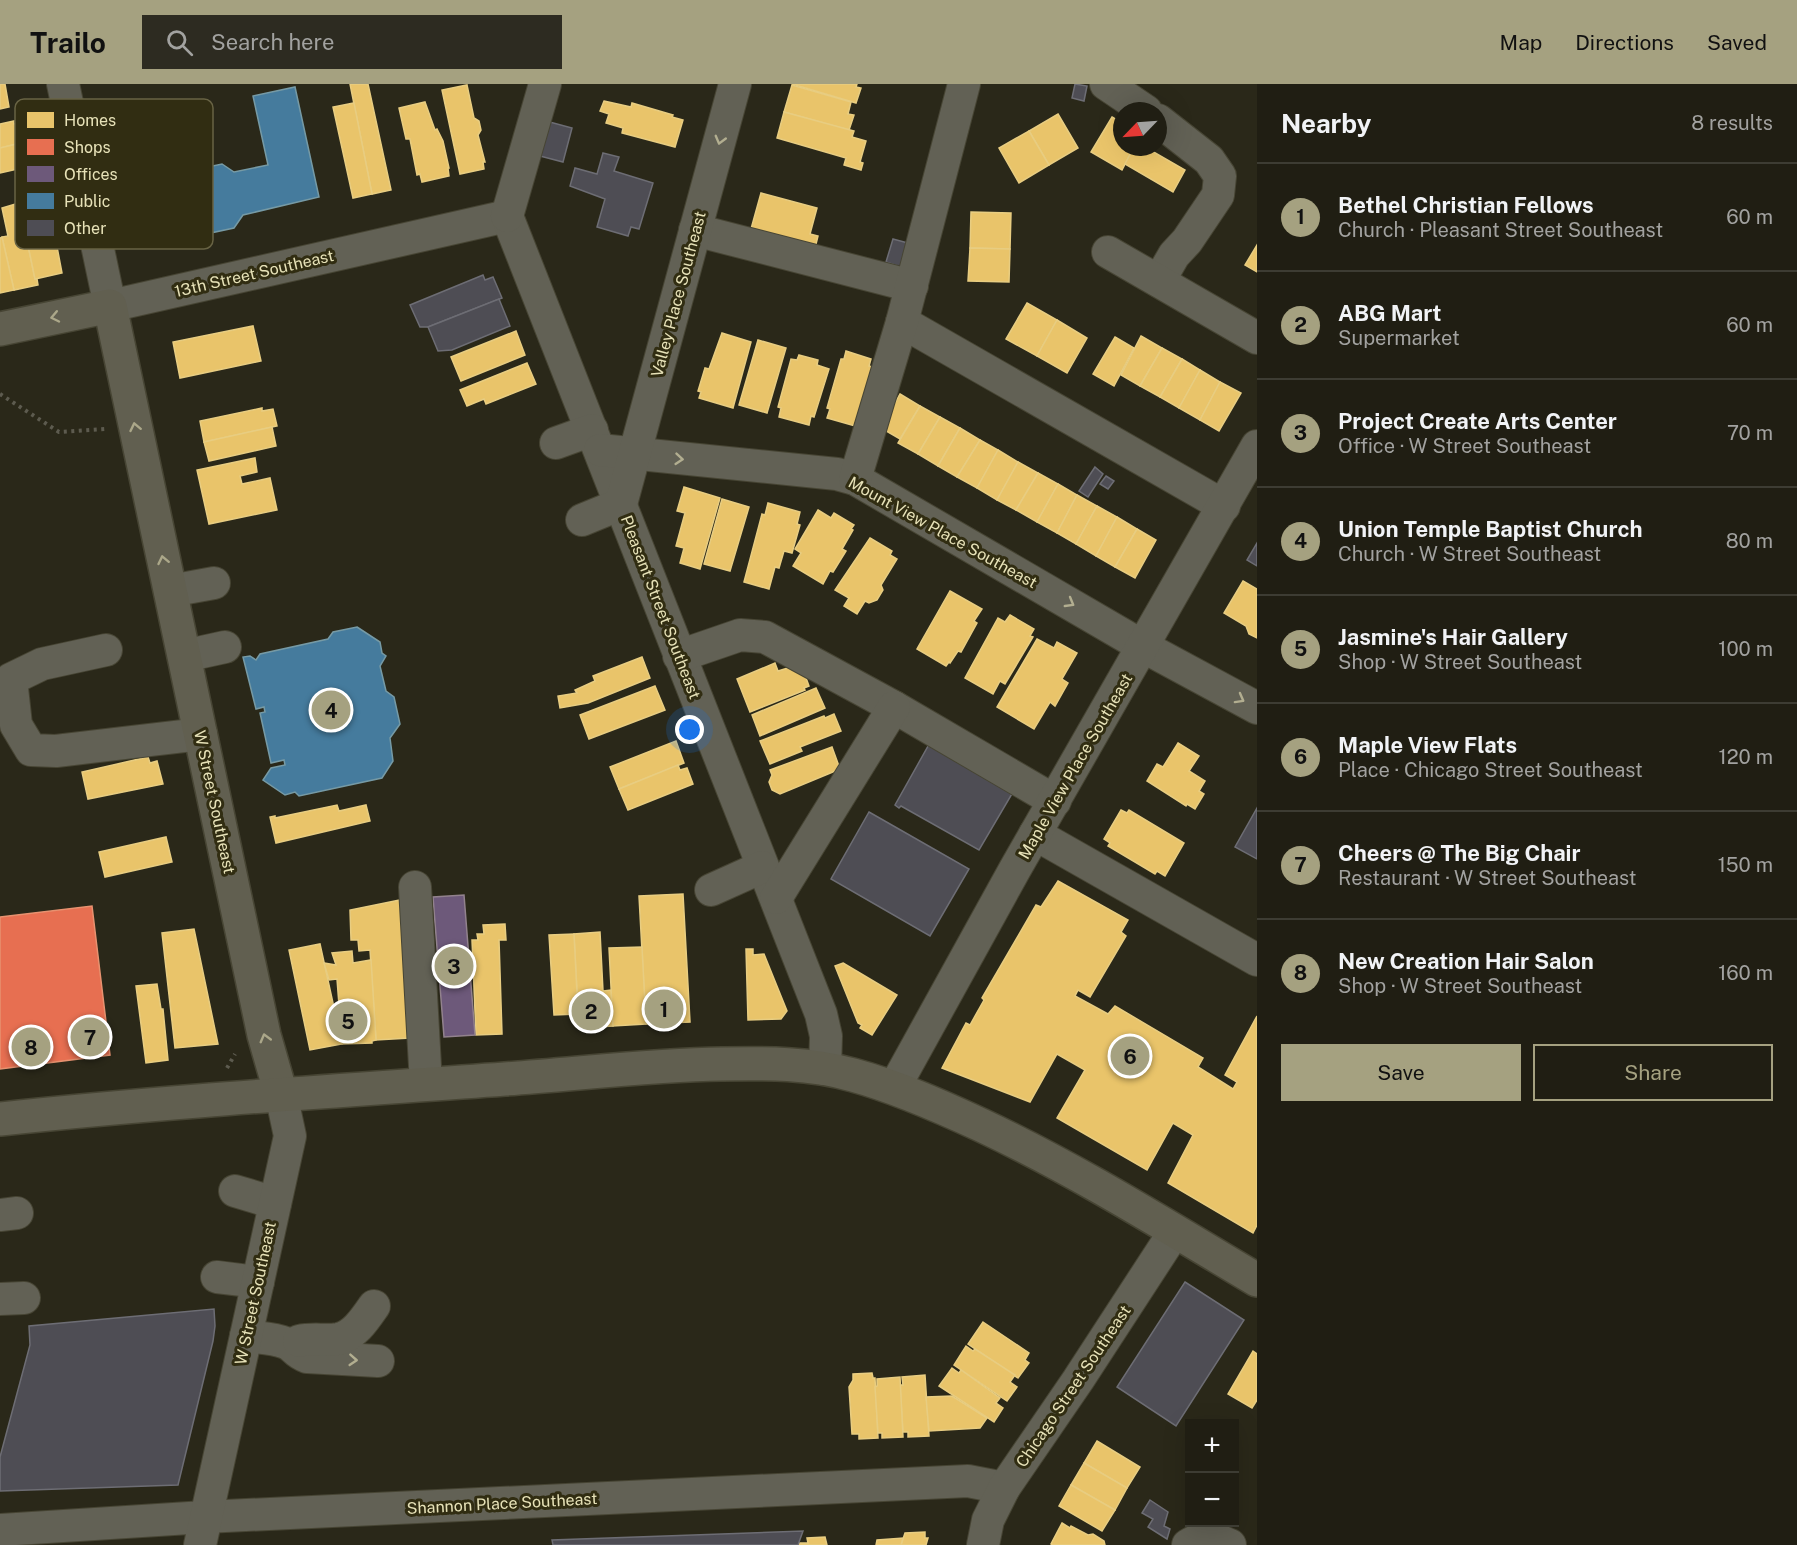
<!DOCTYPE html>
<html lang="en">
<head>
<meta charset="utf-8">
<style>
  :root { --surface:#201e13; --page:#2d2b21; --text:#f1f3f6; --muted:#a2a2a0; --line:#3d3c33; --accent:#a5a180 }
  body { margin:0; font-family:"Public Sans",sans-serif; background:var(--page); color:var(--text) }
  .controls { position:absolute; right:18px; bottom:18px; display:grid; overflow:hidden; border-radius:0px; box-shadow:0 6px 24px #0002 }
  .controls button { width:54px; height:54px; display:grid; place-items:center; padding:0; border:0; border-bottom:2px solid var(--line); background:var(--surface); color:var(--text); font:30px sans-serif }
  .compass { position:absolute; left:1113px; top:18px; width:54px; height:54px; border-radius:50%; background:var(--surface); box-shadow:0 6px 24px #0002; rotate:245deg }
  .you { position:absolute; left:690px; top:646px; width:21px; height:21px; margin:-15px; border:4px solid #fff; border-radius:50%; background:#1a73e8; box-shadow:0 0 0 9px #1a73e833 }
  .badge { display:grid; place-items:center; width:39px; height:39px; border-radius:50%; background:var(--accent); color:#111; font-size:20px; font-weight:700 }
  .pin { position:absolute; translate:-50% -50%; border:3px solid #fff; box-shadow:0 2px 6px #0006 }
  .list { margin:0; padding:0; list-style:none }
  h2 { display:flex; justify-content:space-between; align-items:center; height:78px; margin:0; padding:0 24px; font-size:26px }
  h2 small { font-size:20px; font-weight:400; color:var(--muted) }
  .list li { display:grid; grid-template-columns:39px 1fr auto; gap:18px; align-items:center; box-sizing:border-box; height:108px; padding:0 24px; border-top:2px solid var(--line) }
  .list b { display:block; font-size:22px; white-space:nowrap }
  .list p { margin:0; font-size:20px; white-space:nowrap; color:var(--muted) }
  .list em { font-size:20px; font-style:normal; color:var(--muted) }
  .actions { display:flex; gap:12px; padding:18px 24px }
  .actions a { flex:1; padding:14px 0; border:2px solid var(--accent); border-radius:0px; text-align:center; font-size:21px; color:var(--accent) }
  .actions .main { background:var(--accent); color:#111 }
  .icon { flex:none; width:33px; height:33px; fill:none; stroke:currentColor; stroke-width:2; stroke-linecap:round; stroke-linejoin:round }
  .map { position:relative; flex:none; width:1257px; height:1461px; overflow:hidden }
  header { display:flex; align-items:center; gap:36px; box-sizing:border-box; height:84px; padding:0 30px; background:var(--accent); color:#111 }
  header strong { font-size:28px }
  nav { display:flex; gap:33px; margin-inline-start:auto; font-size:21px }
  .search { width:420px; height:54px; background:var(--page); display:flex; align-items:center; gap:15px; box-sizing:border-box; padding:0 21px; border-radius:0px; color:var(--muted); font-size:22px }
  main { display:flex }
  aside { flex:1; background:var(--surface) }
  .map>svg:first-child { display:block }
</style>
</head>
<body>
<header>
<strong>Trailo</strong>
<div class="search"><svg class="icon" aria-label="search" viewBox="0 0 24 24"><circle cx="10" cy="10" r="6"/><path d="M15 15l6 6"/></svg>Search here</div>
<nav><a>Map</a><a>Directions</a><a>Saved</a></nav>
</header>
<main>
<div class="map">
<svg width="1257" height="1461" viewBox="0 0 1257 1461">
  <rect width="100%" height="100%" fill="#2a2819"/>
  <g fill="#e9c46a" stroke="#e8cd81" stroke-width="1.5">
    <polygon points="0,0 5,0 9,23 0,25"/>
    <polygon points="350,0 368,0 391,106 372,110"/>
    <polygon points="792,0 857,0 856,3 861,4 856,19"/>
    <polygon points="467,1 474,34 479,37 481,46 478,51 485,78 483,78 484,85 460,90 442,6"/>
    <polygon points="792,1 851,18 848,30 854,31 849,46 784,28"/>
    <polygon points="604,17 631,23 632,19 673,31 672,33 683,36 675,63 622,49 623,44 606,39 609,30 600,27"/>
    <polygon points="425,18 435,46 437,45 443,57 449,84 448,84 449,92 422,98 420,90 417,91 410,55 406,55 399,24"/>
    <polygon points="354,19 372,110 353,114 333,23"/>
    <polygon points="784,28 854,47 852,53 866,57 860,78 863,79 861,86 844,81 846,74 777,54"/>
    <polygon points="1058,30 1078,64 1049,81 1029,47"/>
    <polygon points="1112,33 1122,39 1122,63 1134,63 1122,86 1091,68"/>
    <polygon points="14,37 14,40 21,39 25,58 0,64 0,40"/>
    <polygon points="1029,47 1049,81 1019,99 999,64"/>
    <polygon points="25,58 31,82 0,89 0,64"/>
    <polygon points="1134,63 1145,63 1185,86 1173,108 1125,80"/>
    <polygon points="761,109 817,124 810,150 818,152 815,164 751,145"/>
    <polygon points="19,119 35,195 37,195 38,201 14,206 2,153 8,152 2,124"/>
    <polygon points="47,122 53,147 54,147 62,189 35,195 21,127"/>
    <polygon points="971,128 1011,129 1010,165 970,164"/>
    <polygon points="2,153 14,206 0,209 0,154"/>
    <polygon points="1257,161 1257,188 1245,181"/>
    <polygon points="970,164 1010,165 1009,198 968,197"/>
    <polygon points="1027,219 1057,236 1037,272 1006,255"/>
    <polygon points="1057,236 1087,254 1067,289 1037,272"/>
    <polygon points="253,242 261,277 180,294 173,258"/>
    <polygon points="516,247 525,271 461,297 451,273"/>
    <polygon points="722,249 751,258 733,324 699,314 701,308 698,307 705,284 709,285"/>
    <polygon points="1141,252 1162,264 1140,302 1121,291"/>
    <polygon points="1115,253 1134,264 1114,302 1093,290"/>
    <polygon points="758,256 786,264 767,329 739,321"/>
    <polygon points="1162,264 1182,275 1160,313 1140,302"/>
    <polygon points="846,267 871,275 869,282 879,285 859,343 827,334 830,325 827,324 841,275 844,275"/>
    <polygon points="799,271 818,276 817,281 829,285 814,333 811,332 809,341 779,333 781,324 778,323 791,275 797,276"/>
    <polygon points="1182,275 1200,286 1179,324 1160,313"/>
    <polygon points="527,279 536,300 486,320 484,315 467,322 460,306"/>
    <polygon points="1200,286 1220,298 1200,336 1179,324"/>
    <polygon points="1220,298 1241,309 1219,347 1200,336"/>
    <polygon points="900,310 920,322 900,355 881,344"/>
    <polygon points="920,322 940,333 918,370 898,359"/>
    <polygon points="262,324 262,327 273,325 277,342 204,358 200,337"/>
    <polygon points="940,333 960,344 938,382 918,370"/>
    <polygon points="272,343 276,362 209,377 204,358"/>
    <polygon points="960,344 980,356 957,393 938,382"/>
    <polygon points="980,356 998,366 977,404 957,393"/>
    <polygon points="998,366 1018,378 997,416 977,404"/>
    <polygon points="255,374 257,388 240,392 242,400 270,394 277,426 209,440 197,386"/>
    <polygon points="1018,378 1038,389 1016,426 997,416"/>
    <polygon points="1038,389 1058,400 1037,438 1016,426"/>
    <polygon points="1058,400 1077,411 1057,449 1037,438"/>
    <polygon points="684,403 720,414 700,485 680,479 684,464 676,462 685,429 677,427"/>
    <polygon points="1077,411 1097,422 1076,460 1057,449"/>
    <polygon points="722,415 749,423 730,487 704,480"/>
    <polygon points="768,419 800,428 797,440 800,441 792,469 784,467 779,484 775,483 769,505 744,498 762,430 765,431"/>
    <polygon points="1097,422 1117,433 1096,472 1076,460"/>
    <polygon points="818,426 831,434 834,429 854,441 851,445 853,446 842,465 846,467 833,488 830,487 823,500 793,482 801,469 795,465"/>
    <polygon points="1117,433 1137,445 1115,483 1096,472"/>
    <polygon points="1137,445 1156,456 1135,494 1115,483"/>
    <polygon points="870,454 892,467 890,471 897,475 881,501 883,506 877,516 869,519 865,517 857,530 844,522 849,514 835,506"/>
    <polygon points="1243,497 1257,505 1257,554 1249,550 1246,542 1224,529"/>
    <polygon points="950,507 982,525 974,537 977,539 961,568 958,567 950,579 949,578 946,582 917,565"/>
    <polygon points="1010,531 1034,545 1030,552 1033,553 1005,600 1000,597 993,610 965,594 998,534 1005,538"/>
    <polygon points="1037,555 1054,564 1057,558 1077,569 1062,595 1068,599 1055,622 1050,618 1034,645 997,623"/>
    <polygon points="642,573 650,594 588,619 560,624 558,612 577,609 575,606 595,597 593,592"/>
    <polygon points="775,579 778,587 801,580 809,602 804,604 805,606 750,628 737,595"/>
    <polygon points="655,602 665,626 589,655 580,631"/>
    <polygon points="816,604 825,624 760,652 752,631"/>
    <polygon points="834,630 841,647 800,663 802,667 770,680 760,657 824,632 825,634"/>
    <polygon points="676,657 684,679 619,705 610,683"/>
    <polygon points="1178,659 1199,672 1189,687 1205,697 1199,707 1204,710 1195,725 1187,720 1186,722 1147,697 1157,680 1163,683"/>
    <polygon points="832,663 840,685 780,710 772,706 769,698 772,691 770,686"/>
    <polygon points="148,673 150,679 157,677 163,700 88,715 82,688"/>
    <polygon points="678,681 680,686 687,684 693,700 628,726 619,705"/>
    <polygon points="337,721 339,727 366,721 370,737 276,759 270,733 275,732 275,734"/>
    <polygon points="1121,726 1127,729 1129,726 1184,759 1165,792 1157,787 1155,790 1108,762 1110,759 1104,755"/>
    <polygon points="166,753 172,778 105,793 99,768"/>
    <polygon points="1058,797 1128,836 1121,848 1126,852 1090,913 1078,906 1075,912 1108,930 1115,922 1203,974 1198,983 1233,1005 1237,998 1225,991 1257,932 1257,1141 1253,1149 1168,1099 1193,1051 1173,1039 1147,1086 1057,1034 1085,986 1057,970 1030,1018 942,984 966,939 970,941 984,916 982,914 1036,821 1041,823"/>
    <polygon points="683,810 690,938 646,940 639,812"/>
    <polygon points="400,816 410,954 376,956 370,866 359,867 358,856 351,856 350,826"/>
    <polygon points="505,840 506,856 499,856 502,950 476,951 472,856 478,856 477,850 484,850 483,841"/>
    <polygon points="194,845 218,960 175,964 162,849"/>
    <polygon points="600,848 603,907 611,906 613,942 579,944 574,850"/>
    <polygon points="574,850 578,930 554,931 549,851"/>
    <polygon points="320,860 342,960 310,966 289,866"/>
    <polygon points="642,863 646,940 613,942 609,864"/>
    <polygon points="746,865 753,865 753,871 764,870 787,927 781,935 748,936"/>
    <polygon points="352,867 353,879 371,876 376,956 372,957 372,959 342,960 337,895 329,896 324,879 336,881 332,869"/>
    <polygon points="843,879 897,911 872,951 860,944 862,941 858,939 835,882"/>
    <polygon points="157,900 161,925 163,925 168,976 146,979 136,902"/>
    <polygon points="983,1238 1029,1269 1025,1276 1029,1279 1018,1294 968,1260"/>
    <polygon points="966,1262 973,1267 975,1265 1015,1291 1010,1298 1017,1303 1007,1317 954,1281"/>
    <polygon points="1253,1267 1257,1270 1257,1316 1252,1324 1228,1310"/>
    <polygon points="952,1284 959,1289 961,1286 1000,1314 996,1319 1003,1324 994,1338 939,1302"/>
    <polygon points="872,1289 873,1294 875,1294 878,1354 859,1355 859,1350 852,1350 849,1303 853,1296 853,1290"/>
    <polygon points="925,1291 929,1352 908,1353 908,1348 903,1348 900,1301 903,1301 902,1293"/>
    <polygon points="900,1293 903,1353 882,1354 882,1349 878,1349 875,1303 877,1302 877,1295"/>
    <polygon points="952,1312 987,1334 980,1344 929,1347 926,1313"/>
    <polygon points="1097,1357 1140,1383 1127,1404 1084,1379"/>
    <polygon points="1084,1379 1127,1404 1115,1426 1071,1401"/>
    <polygon points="1071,1401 1115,1426 1102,1447 1059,1422"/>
    <polygon points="1062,1439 1070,1444 1071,1442 1088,1451 1093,1450 1104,1457 1105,1461 1053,1461 1051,1460"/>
    <polygon points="925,1448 925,1454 928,1454 926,1461 901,1461 905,1449"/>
    <polygon points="825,1453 827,1461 798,1461 799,1459 808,1459 807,1454"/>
    <polygon points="903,1454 901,1461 876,1461 877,1456"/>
  </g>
  <polygon fill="#e76f51" stroke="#e79270" stroke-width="1.5" points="92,822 110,971 0,985 0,833"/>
  <polygon fill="#6d597a" stroke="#92828d" stroke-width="1.5" points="464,811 475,951 444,953 433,813"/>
  <g fill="#457b9d" stroke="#769aa5" stroke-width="1.5">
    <polygon points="295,3 319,113 243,131 234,144 154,161 151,143 146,145 140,118 145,117 141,99 150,97 149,92 160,90 160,93 222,80 234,88 268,81 253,12"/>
    <polygon points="357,543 380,558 382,569 386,572 380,582 386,607 394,613 400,640 390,654 393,677 382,694 299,712 295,708 285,711 263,696 271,684 285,681 284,676 271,679 260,629 265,628 264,623 256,625 243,573 250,572 256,576 260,570 328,555 333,548"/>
  </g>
  <g fill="#4e4d54" stroke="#6d6d74" stroke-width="1.5">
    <polygon points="1075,0 1087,2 1084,17 1072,14"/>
    <polygon points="546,37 572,44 563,78 536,71"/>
    <polygon points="603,69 619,73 614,87 653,99 639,145 631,143 628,152 597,143 605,115 570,102 575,84 597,90"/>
    <polygon points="893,155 908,159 901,183 886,178"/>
    <polygon points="483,191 485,196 493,193 502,214 428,243 420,243 410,221"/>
    <polygon points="499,215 510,242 452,266 438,267 428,243"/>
    <polygon points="1095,383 1103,390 1088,413 1079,407"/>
    <polygon points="1106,392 1114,397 1108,405 1100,400"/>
    <polygon points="1257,459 1257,482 1247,476"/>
    <polygon points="932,655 1016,703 979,766 901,722 899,724 895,721"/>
    <polygon points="1257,724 1257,775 1235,763"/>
    <polygon points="869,728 969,785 930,852 831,795"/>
    <polygon points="1185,1198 1244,1236 1176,1342 1117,1303"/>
    <polygon points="214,1225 215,1242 213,1257 178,1401 0,1407 0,1373 30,1261 29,1242"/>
    <polygon points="1150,1416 1168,1428 1164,1442 1170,1445 1167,1455 1148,1443 1153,1435 1142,1429"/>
    <polygon points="803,1447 798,1461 553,1461 552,1456"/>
  </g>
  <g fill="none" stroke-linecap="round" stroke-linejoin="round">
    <g stroke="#474534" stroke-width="34">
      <g id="minor">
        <polyline points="63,0 110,222 507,132"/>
        <polyline points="1106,0 1146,27"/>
        <polyline points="1158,36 1209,76 1220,92 1218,111 1187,157 1174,171 1159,197"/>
        <polyline points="507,132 821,930 826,952 825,985"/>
        <polyline points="507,132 545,0"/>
        <polyline points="695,146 912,202"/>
        <polyline points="1108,168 1257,254"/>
        <polyline points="902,238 1224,422"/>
        <polyline points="556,359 592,346"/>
        <polyline points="600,366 837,390 855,395 1144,563 1257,624"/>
        <polyline points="855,395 902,238 964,0"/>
        <polyline points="582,436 621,420 735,0"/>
        <polyline points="170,507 214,499"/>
        <polyline points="106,566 42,580 11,595 16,641 31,666 56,667 201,650"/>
        <polyline points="184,572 225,563"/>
        <polyline points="679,572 740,551 765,553 894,623 1055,717"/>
        <polyline points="1035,750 1257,876"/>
        <polyline points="415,803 426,1000"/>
        <polyline points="711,806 762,783"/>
        <polyline points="776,814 894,623"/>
        <polyline points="894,1004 1015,785 1257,362"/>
        <polyline points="235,1107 275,1119"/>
        <polyline points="0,1131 17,1129"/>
        <polyline points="217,1193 258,1198"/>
        <polyline points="0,1215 24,1214"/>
        <path d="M 246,1252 C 260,1254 274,1254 286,1259 C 295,1263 295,1269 307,1273 L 378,1277"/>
        <path d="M 299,1257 C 312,1254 325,1257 338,1255 C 354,1252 365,1235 374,1222"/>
        <polyline points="0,1446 205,1433 968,1397 1004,1404"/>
        <polyline points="200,1461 290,1052 281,1010"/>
        <polyline points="983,1461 988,1436 1004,1404 1078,1296 1175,1147"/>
        <path d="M 1188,1461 C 1202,1452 1215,1454 1230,1461"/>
      </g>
    </g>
    <g stroke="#474534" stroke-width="36">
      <g id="major">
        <polyline points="0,245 110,222 264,951 281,1010"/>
        <path d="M 0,1035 C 168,1017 337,1007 505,995 C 578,990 650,981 722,980 C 766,979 810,979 853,991 C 897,1003 940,1022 981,1041 C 1077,1086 1166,1142 1257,1196"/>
      </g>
    </g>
    <g stroke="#5d5b4f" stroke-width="4" stroke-dasharray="3 4.5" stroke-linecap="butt">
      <polyline points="0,310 59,348 105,345"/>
      <polyline points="227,984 235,970"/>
    </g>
    <use href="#minor" stroke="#626155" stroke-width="32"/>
    <use href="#major" stroke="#615f50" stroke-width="33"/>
  </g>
  <defs><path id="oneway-chevron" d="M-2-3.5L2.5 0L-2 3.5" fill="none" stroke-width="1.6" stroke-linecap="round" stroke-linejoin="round" transform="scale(1.5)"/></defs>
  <g stroke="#b2ae90">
    <use href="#oneway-chevron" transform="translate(720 56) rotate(105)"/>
    <use href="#oneway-chevron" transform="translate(679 375) rotate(5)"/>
    <use href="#oneway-chevron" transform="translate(1070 519) rotate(30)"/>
    <use href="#oneway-chevron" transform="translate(1240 615) rotate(29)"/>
    <use href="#oneway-chevron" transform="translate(353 1276) rotate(4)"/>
  </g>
  <g stroke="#aba789">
    <use href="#oneway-chevron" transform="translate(55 233) rotate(168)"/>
    <use href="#oneway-chevron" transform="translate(135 343) rotate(-102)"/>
    <use href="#oneway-chevron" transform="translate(163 476) rotate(-102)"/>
    <use href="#oneway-chevron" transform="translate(265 954) rotate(-105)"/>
  </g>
  <g text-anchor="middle" stroke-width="6" stroke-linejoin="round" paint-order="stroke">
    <g font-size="16" fill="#e7e2b8" stroke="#312d12">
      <text transform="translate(254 189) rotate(-13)" y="6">13th Street Southeast</text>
      <text transform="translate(678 210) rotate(-75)" y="6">Valley Place Southeast</text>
      <text transform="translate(943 448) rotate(29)" y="6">Mount View Place Southeast</text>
      <text transform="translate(661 523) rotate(69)" y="6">Pleasant Street Southeast</text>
      <text transform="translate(1075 682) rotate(-60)" y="6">Maple View Place Southeast</text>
      <text transform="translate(215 718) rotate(78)" y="6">W Street Southeast</text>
      <text transform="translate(255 1209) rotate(-78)" y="6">W Street Southeast</text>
      <text transform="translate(1073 1302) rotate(-56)" y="6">Chicago Street Southeast</text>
      <text transform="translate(502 1419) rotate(-3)" y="6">Shannon Place Southeast</text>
    </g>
  </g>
  <rect x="15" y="15" width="198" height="150" rx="9" fill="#312d12" stroke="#686344" stroke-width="1.5"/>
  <rect x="27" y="28" width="27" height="16" fill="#e9c46a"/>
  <rect x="27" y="55" width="27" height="16" fill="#e76f51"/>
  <rect x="27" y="82" width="27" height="16" fill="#6d597a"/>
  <rect x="27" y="109" width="27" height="16" fill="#457b9d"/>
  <rect x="27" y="136" width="27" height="16" fill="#4e4d54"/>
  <g font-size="16" fill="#e7e2b8">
    <text x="64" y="42">Homes</text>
    <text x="64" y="69">Shops</text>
    <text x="64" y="96">Offices</text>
    <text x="64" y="123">Public</text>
    <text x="64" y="150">Other</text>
  </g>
</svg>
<div class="controls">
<button>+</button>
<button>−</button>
</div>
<svg class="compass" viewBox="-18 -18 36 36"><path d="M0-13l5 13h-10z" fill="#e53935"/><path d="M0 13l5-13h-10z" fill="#a2a2a0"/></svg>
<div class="you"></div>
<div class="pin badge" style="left:664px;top:925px">1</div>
<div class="pin badge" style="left:591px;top:927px">2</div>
<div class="pin badge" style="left:454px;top:882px">3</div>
<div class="pin badge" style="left:331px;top:626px">4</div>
<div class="pin badge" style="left:348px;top:937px">5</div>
<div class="pin badge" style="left:1130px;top:972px">6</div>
<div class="pin badge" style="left:90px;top:953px">7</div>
<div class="pin badge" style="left:31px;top:963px">8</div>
</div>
<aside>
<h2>Nearby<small>8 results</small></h2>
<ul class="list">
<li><span class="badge">1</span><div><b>Bethel Christian Fellows</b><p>Church · Pleasant Street Southeast</p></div><em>60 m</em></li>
<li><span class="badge">2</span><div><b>ABG Mart</b><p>Supermarket</p></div><em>60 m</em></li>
<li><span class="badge">3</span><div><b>Project Create Arts Center</b><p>Office · W Street Southeast</p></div><em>70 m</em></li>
<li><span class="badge">4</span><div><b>Union Temple Baptist Church</b><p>Church · W Street Southeast</p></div><em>80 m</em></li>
<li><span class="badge">5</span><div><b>Jasmine's Hair Gallery</b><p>Shop · W Street Southeast</p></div><em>100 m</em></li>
<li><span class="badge">6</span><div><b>Maple View Flats</b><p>Place · Chicago Street Southeast</p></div><em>120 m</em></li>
<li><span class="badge">7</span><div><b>Cheers @ The Big Chair</b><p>Restaurant · W Street Southeast</p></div><em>150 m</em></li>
<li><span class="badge">8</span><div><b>New Creation Hair Salon</b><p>Shop · W Street Southeast</p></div><em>160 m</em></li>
</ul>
<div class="actions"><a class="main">Save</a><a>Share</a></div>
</aside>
</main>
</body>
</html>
